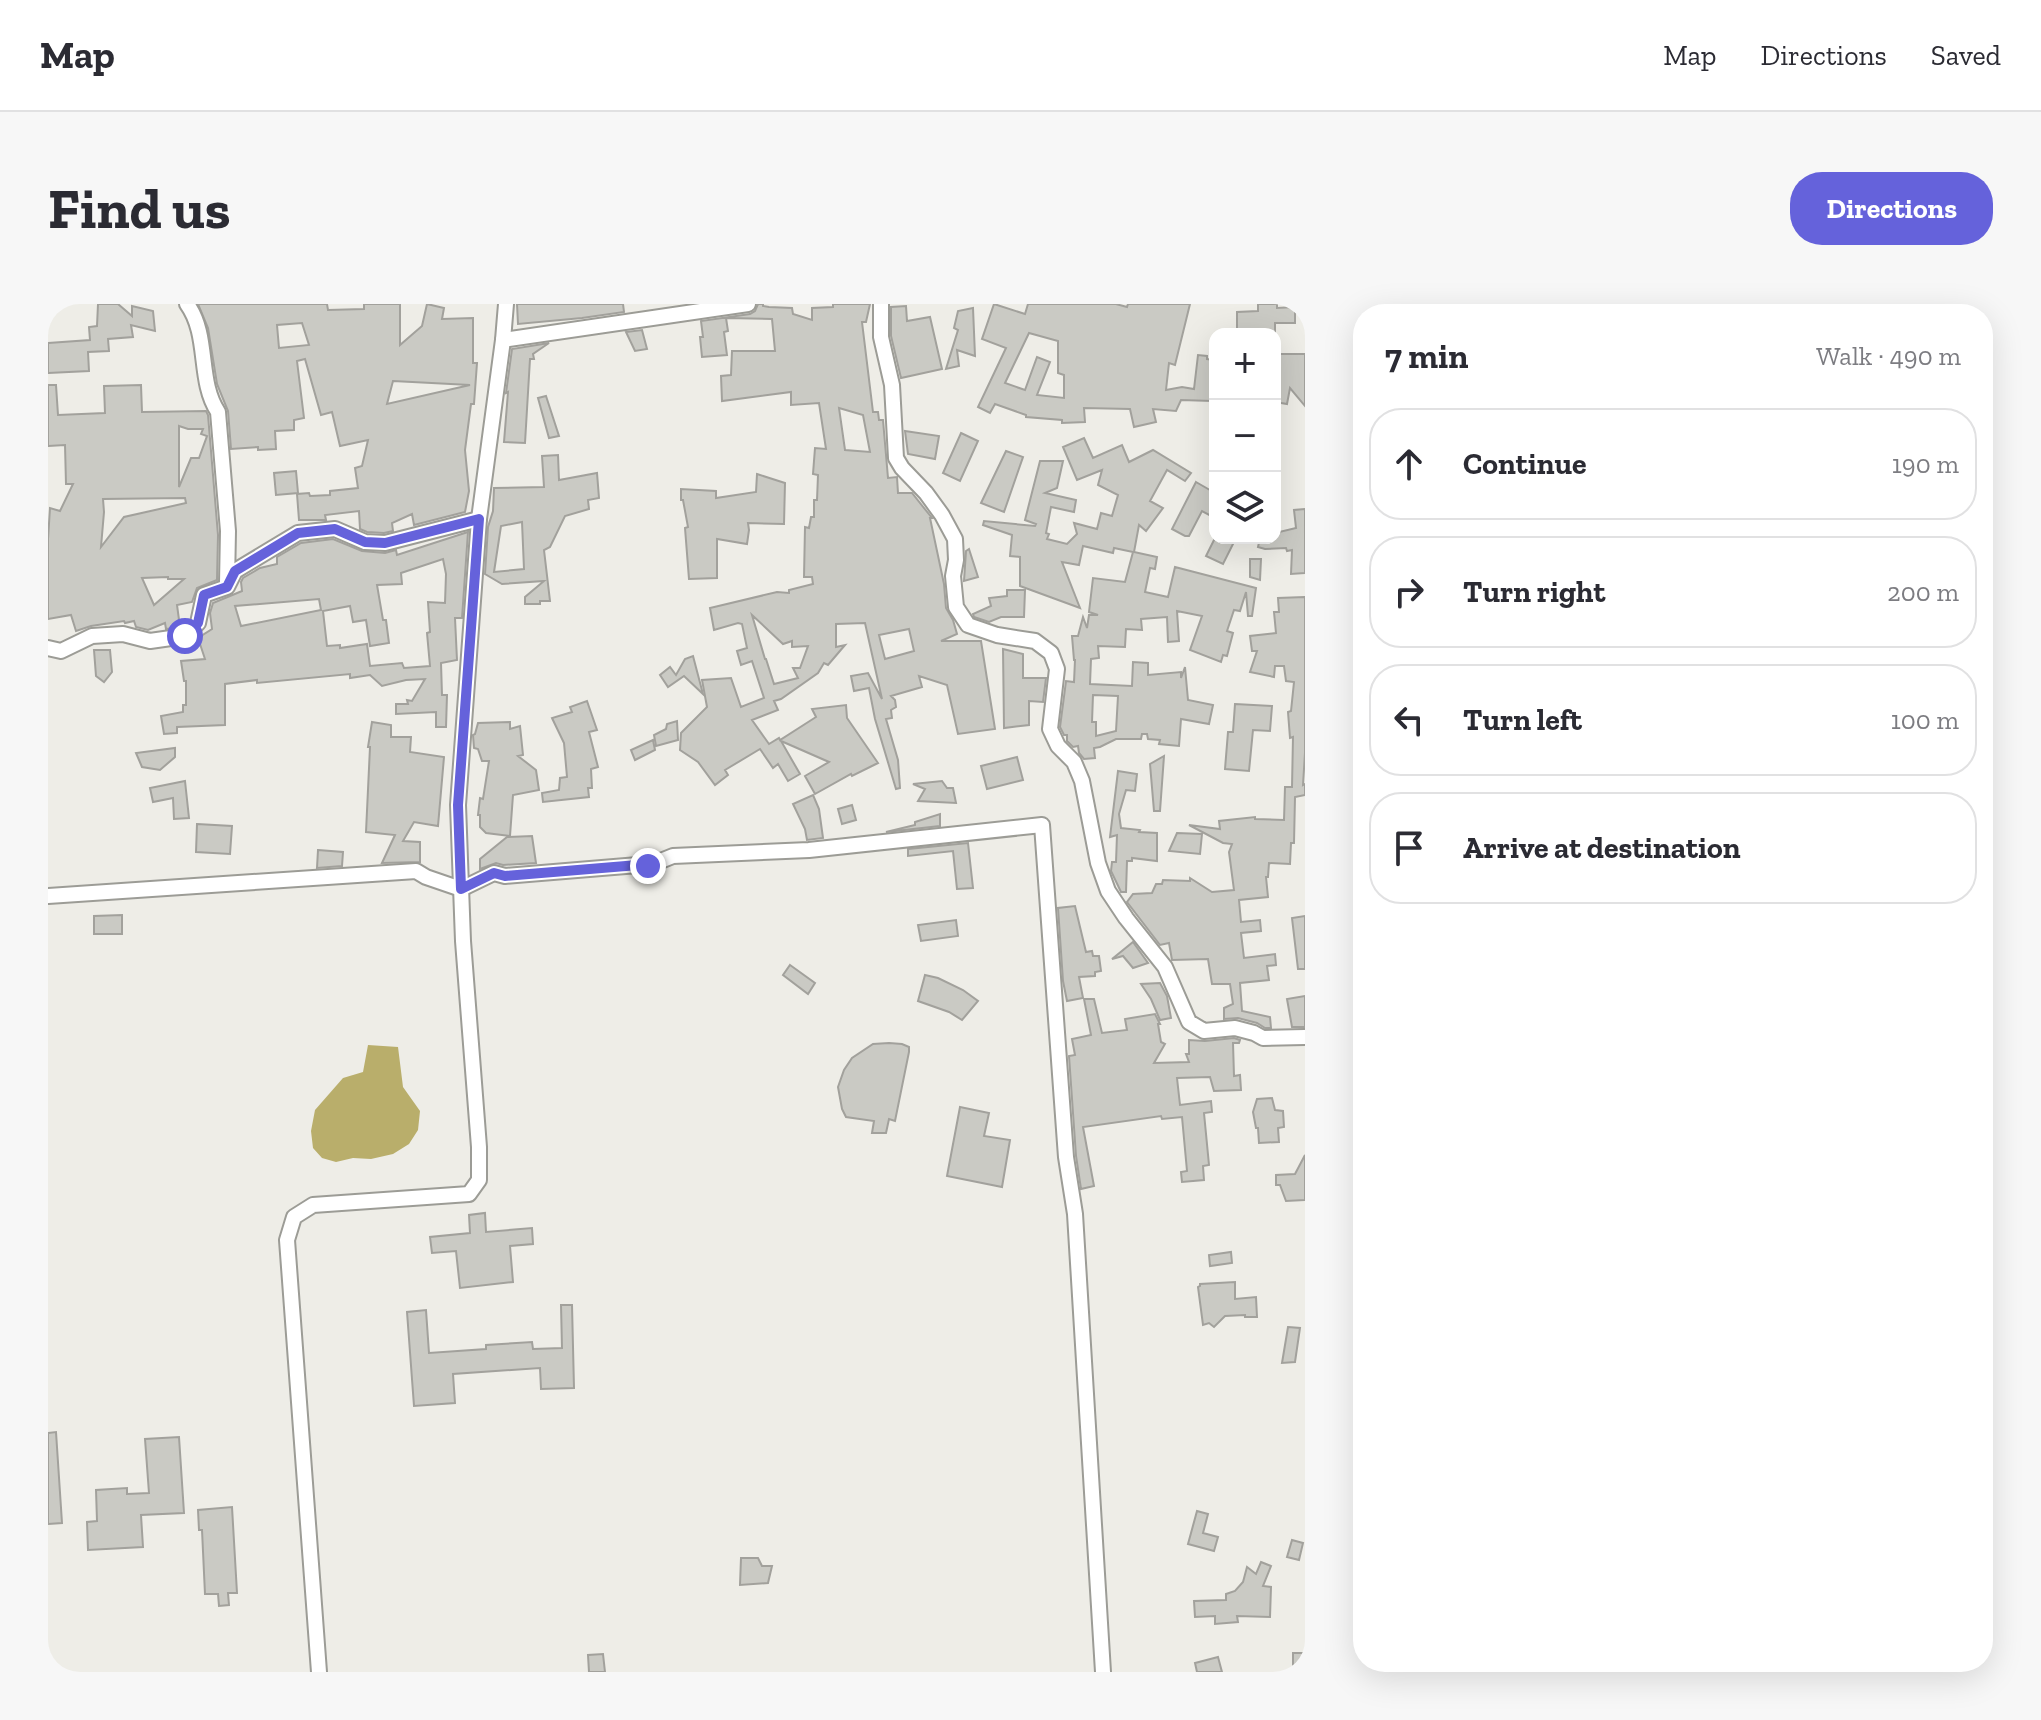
<!DOCTYPE html>
<html lang="en">
<head>
<meta charset="utf-8">
<style>
  :root { --surface:#fff; --page:#f7f7f7; --text:#2b2b33; --muted:#7c7c81; --line:#e1e1e2; --accent:#6562db }
  body { margin:0; font-family:"Zilla Slab",serif; background:var(--page); color:var(--text) }
  .controls { position:absolute; right:24px; top:24px; display:grid; overflow:hidden; border-radius:16px; box-shadow:0 8px 32px #0002 }
  .controls button { width:72px; height:72px; display:grid; place-items:center; padding:0; border:0; border-bottom:2px solid var(--line); background:var(--surface); color:var(--text); font:40px sans-serif }
  .stop { position:absolute; width:24px; height:24px; margin:-18px; border:6px solid #6562db; border-radius:50%; background:#fff }
  .stop.end { background:#6562db; border-color:#fff; box-shadow:0 2px 8px #0008 }
  .list { margin:0; padding:0; list-style:none }
  h2 { display:flex; justify-content:space-between; align-items:center; height:104px; margin:0; padding:0 32px; font-size:34px }
  h2 small { font-size:26px; font-weight:400; color:var(--muted) }
  .list li { display:grid; grid-template-columns:52px 1fr auto; gap:24px; align-items:center; box-sizing:border-box; height:112px; margin:0 16px 16px; padding:0 16px; border:2px solid var(--line); border-radius:32px }
  .list b { display:block; font-size:30px; white-space:nowrap }
  .list em { font-size:26px; font-style:normal; color:var(--muted) }
  .icon { flex:none; width:44px; height:44px; fill:none; stroke:currentColor; stroke-width:2; stroke-linecap:round; stroke-linejoin:round }
  .map { position:relative; flex:none; width:1257px; height:1368px; overflow:hidden; border-radius:32px }
  header { display:flex; align-items:center; gap:48px; box-sizing:border-box; height:112px; padding:0 40px; background:var(--surface); border-bottom:2px solid var(--line) }
  header strong { font-size:38px }
  nav { display:flex; gap:44px; margin-inline-start:auto; font-size:28px }
  .intro { display:flex; align-items:center; justify-content:space-between; box-sizing:border-box; height:192px; padding:0 48px }
  h1 { margin:0; font-size:56px }
  .button { padding:20px 36px; border-radius:32px; background:var(--accent); color:#fff; font-size:28px; font-weight:700 }
  main { display:flex; gap:48px; padding:0 48px }
  aside { flex:1; background:var(--surface); border-radius:32px; box-shadow:0 8px 32px #0002 }
  .map>svg:first-child { display:block }
</style>
</head>
<body>
<header>
<strong>Map</strong>
<nav><a>Map</a><a>Directions</a><a>Saved</a></nav>
</header>
<div class="intro"><h1>Find us</h1><a class="button">Directions</a></div>
<main>
<div class="map">
<svg width="1257" height="1368" viewBox="0 0 1257 1368">
  <rect width="100%" height="100%" fill="#eeede7"/>
  <polygon fill="#b9ae6b" points="320,741 350,743 355,783 372,807 370,826 361,840 345,850 323,855 305,854 288,858 274,854 265,844 263,827 267,806 295,774 315,768"/>
  <g fill="#cacac4" stroke="#a2a19c" stroke-width="2" fill-rule="evenodd">
    <polygon points="50,0 70,0 84,12 84,2 105,7 107,27 83,21 85,33 60,35 61,47 40,48 41,67 0,69 0,39 42,36 41,23 49,22"/>
    <path d="M 150,0 L 279,0 L 280,6 L 316,5 L 316,0 L 352,0 L 352,41 L 374,22 L 379,0 L 396,4 L 394,15 L 425,14 L 425,59 L 429,59 L 426,100 L 423,100 L 417,146 L 421,187 L 417,208 L 366,221 L 364,210 L 344,219 L 345,227 L 336,229 L 319,228 L 312,225 L 311,207 L 277,211 L 278,216 L 251,216 L 249,190 L 261,189 L 262,192 L 282,191 L 282,187 L 310,184 L 307,164 L 314,162 L 320,136 L 292,142 L 284,108 L 273,111 L 257,55 L 249,57 L 256,114 L 246,116 L 246,126 L 227,127 L 228,145 L 210,146 L 210,143 L 183,145 L 180,107 L 169,80 L 160,24 ZM 254,19 L 261,41 L 231,44 L 229,21 ZM 345,77 L 422,81 L 339,100 Z"/>
    <polygon points="469,0 575,0 576,8 534,14 470,20"/>
    <path d="M 710,0 L 715,0 L 715,2 L 721,3 L 744,4 L 745,10 L 764,16 L 764,4 L 785,3 L 785,0 L 822,0 L 818,18 L 814,18 L 825,108 L 830,108 L 831,116 L 835,116 L 840,174 L 849,173 L 850,189 L 864,189 L 884,214 L 882,214 L 896,280 L 898,304 L 905,316 L 909,330 L 893,337 L 933,337 L 947,425 L 910,430 L 899,381 L 871,372 L 874,383 L 843,392 L 847,396 L 848,403 L 843,406 L 844,414 L 838,415 L 850,456 L 852,484 L 848,485 L 827,415 L 821,384 L 806,387 L 803,372 L 820,369 L 834,395 L 817,319 L 788,320 L 788,343 L 797,341 L 780,361 L 776,359 L 770,369 L 733,395 L 726,397 L 730,406 L 704,416 L 721,440 L 731,434 L 732,436 L 768,413 L 764,405 L 798,401 L 799,414 L 830,459 L 804,472 L 803,470 L 767,490 L 757,472 L 781,458 L 733,437 L 752,470 L 740,477 L 730,460 L 725,464 L 712,445 L 677,466 L 680,471 L 667,481 L 650,458 L 632,446 L 633,429 L 659,403 L 654,376 L 683,374 L 693,403 L 716,394 L 704,357 L 693,361 L 689,347 L 699,344 L 694,320 L 690,319 L 666,326 L 662,304 L 729,288 L 741,289 L 741,286 L 765,280 L 764,273 L 756,273 L 757,223 L 761,224 L 763,213 L 766,213 L 766,196 L 769,196 L 770,171 L 765,170 L 767,144 L 778,145 L 771,99 L 743,101 L 743,88 L 674,97 L 673,72 L 683,71 L 684,47 L 727,47 L 724,15 L 678,14 L 680,27 L 676,28 L 679,51 L 654,53 L 652,33 L 655,33 L 653,17 L 702,10 L 707,7 ZM 791,104 L 815,111 L 822,148 L 797,146 ZM 704,311 L 735,340 L 744,337 L 744,343 L 760,342 L 752,364 L 745,364 L 750,374 L 726,380 L 718,355 L 717,355 ZM 861,325 L 866,347 L 837,355 L 831,331 Z"/>
    <path d="M 946,0 L 977,10 L 980,0 L 1068,0 L 1079,3 L 1080,0 L 1142,0 L 1127,61 L 1121,59 L 1118,86 L 1134,83 L 1146,85 L 1150,51 L 1159,52 L 1159,55 L 1167,56 L 1167,86 L 1164,97 L 1133,96 L 1128,107 L 1105,105 L 1108,118 L 1086,123 L 1082,105 L 1036,104 L 1037,118 L 1014,119 L 1014,116 L 978,113 L 978,111 L 947,100 L 942,109 L 930,103 L 958,44 L 934,35 ZM 981,29 L 1010,37 L 1010,69 L 1016,71 L 1016,94 L 989,91 L 1002,58 L 989,53 L 977,86 L 957,79 Z"/>
    <polygon points="1210,0 1229,0 1229,4 1247,3 1247,19 1227,19 1227,30 1189,30 1189,8 1210,7"/>
    <polygon points="858,2 859,17 882,13 894,65 853,74 843,32 843,3"/>
    <polygon points="925,4 927,52 909,46 911,62 898,65 910,26 906,24 910,7"/>
    <polygon points="594,26 599,45 587,47 578,28"/>
    <polygon points="501,39 485,50 486,55 482,55 477,139 456,138 460,88 458,89 464,45"/>
    <polygon points="1227,50 1257,50 1257,102 1242,84 1239,100 1227,98"/>
    <path d="M 0,81 L 8,81 L 10,111 L 57,109 L 56,82 L 93,81 L 94,108 L 158,107 L 160,111 L 170,231 L 169,276 L 149,284 L 144,298 L 129,301 L 132,323 L 118,325 L 117,319 L 100,326 L 88,323 L 86,317 L 77,319 L 76,317 L 43,322 L 28,327 L 23,311 L 0,315 L 0,235 L 2,204 L 12,207 L 25,180 L 18,180 L 17,141 L 0,142 ZM 131,122 L 140,125 L 155,125 L 153,130 L 159,132 L 151,154 L 143,154 L 131,183 ZM 137,194 L 138,199 L 76,213 L 53,243 L 56,208 L 55,195 ZM 120,273 L 120,275 L 136,275 L 106,301 L 94,274 Z"/>
    <polygon points="498,92 511,132 501,134 490,94"/>
    <polygon points="857,127 891,132 887,155 860,150"/>
    <polygon points="913,129 930,137 912,177 895,169"/>
    <path d="M 1036,134 L 1045,154 L 1074,141 L 1081,158 L 1105,146 L 1143,169 L 1137,177 L 1119,166 L 1102,197 L 1115,204 L 1098,227 L 1091,221 L 1086,248 L 1109,253 L 1107,265 L 1102,264 L 1097,288 L 1120,293 L 1127,263 L 1208,284 L 1204,312 L 1200,312 L 1198,288 L 1192,307 L 1186,306 L 1179,327 L 1185,329 L 1179,352 L 1175,351 L 1173,358 L 1142,346 L 1154,312 L 1129,307 L 1131,337 L 1120,338 L 1119,313 L 1093,315 L 1094,326 L 1078,325 L 1077,343 L 1050,342 L 1051,354 L 1043,355 L 1042,380 L 1084,382 L 1085,358 L 1100,359 L 1100,371 L 1133,368 L 1133,374 L 1137,363 L 1140,396 L 1165,401 L 1161,420 L 1133,415 L 1131,442 L 1111,440 L 1112,436 L 1100,435 L 1099,430 L 1094,430 L 1093,435 L 1068,435 L 1052,443 L 1046,444 L 1047,454 L 1036,455 L 1031,449 L 1030,442 L 1025,443 L 1019,437 L 1019,431 L 1016,431 L 1012,423 L 1018,377 L 1026,378 L 1027,356 L 1026,356 L 1024,332 L 1030,332 L 1035,313 L 1039,324 L 1041,311 L 1050,311 L 1041,308 L 1045,274 L 1077,278 L 1085,248 L 1066,244 L 1065,249 L 1035,242 L 1031,261 L 1014,258 L 1032,304 L 972,282 L 972,253 L 962,252 L 964,231 L 935,221 L 936,217 L 987,222 L 988,220 L 977,216 L 992,157 L 1015,157 L 1009,184 L 997,189 L 1028,196 L 1026,208 L 1003,203 L 998,229 L 1001,230 L 999,235 L 1019,240 L 1029,230 L 1026,219 L 1049,225 L 1053,209 L 1064,212 L 1070,191 L 1050,181 L 1054,166 L 1029,176 L 1015,143 ZM 1045,391 L 1070,392 L 1068,427 L 1048,432 L 1048,418 L 1044,418 Z"/>
    <polygon points="958,147 975,153 956,208 933,199"/>
    <path d="M 510,151 L 511,176 L 549,169 L 551,194 L 540,196 L 541,205 L 517,212 L 502,243 L 496,246 L 502,297 L 492,297 L 492,300 L 477,300 L 477,293 L 496,277 L 454,280 L 437,270 L 440,223 L 445,207 L 446,184 L 496,183 L 494,152 ZM 474,218 L 476,265 L 446,268 L 453,222 Z"/>
    <polygon points="248,167 250,189 228,191 226,169"/>
    <polygon points="709,170 737,179 736,220 700,219 701,226 699,240 669,235 669,274 641,275 637,224 640,223 635,196 633,196 633,185 668,187 668,194 708,188"/>
    <polygon points="1148,178 1167,189 1167,214 1154,207 1141,232 1137,232 1124,225"/>
    <polygon points="1257,205 1257,269 1243,270 1244,246 1239,247 1238,244 1217,245 1210,243 1212,234 1227,234 1227,229 1248,224 1246,206"/>
    <path d="M 420,228 L 414,314 L 407,314 L 409,356 L 393,359 L 394,391 L 399,391 L 398,423 L 388,423 L 388,408 L 348,410 L 348,400 L 360,400 L 359,396 L 364,397 L 377,375 L 358,376 L 334,382 L 322,371 L 302,374 L 302,370 L 209,379 L 209,376 L 177,380 L 177,421 L 129,423 L 129,429 L 116,430 L 113,412 L 135,408 L 135,401 L 138,401 L 138,377 L 136,377 L 133,357 L 157,355 L 150,334 L 164,325 L 162,309 L 165,299 L 194,287 L 193,278 L 195,274 L 212,264 L 229,260 L 229,253 L 253,239 L 285,235 L 314,247 L 337,249 L 348,246 L 349,251 ZM 395,255 L 398,270 L 397,299 L 380,298 L 382,328 L 379,329 L 382,362 L 356,364 L 354,359 L 322,362 L 319,340 L 292,344 L 292,341 L 279,342 L 275,307 L 302,302 L 305,318 L 318,316 L 322,342 L 341,339 L 338,316 L 335,316 L 329,281 L 354,280 L 353,269 ZM 271,295 L 273,306 L 193,322 L 187,302 Z"/>
    <polygon points="1167,234 1188,234 1175,260 1158,252"/>
    <polygon points="921,245 930,273 916,277 918,247"/>
    <polygon points="1202,255 1213,255 1212,276 1202,273"/>
    <polygon points="959,286 977,286 976,313 953,313 941,318 926,313 925,310 943,302 941,294 959,292"/>
    <polygon points="1257,293 1257,449 1255,481 1257,480 1257,491 1247,493 1246,539 1243,539 1242,560 1221,559 1220,573 1218,573 1220,593 1191,596 1193,618 1212,616 1213,627 1193,629 1196,654 1227,650 1228,661 1219,662 1221,676 1192,679 1194,707 1222,713 1223,724 1217,724 1209,719 1190,714 1176,715 1176,704 1185,700 1182,680 1164,680 1160,655 1124,656 1121,639 1112,641 1079,598 1085,590 1104,589 1108,580 1114,580 1115,576 1142,577 1142,574 1164,588 1186,586 1181,548 1184,540 1175,539 1141,521 1172,525 1171,517 1207,513 1207,515 1236,516 1237,483 1244,483 1245,433 1242,434 1240,408 1243,407 1246,378 1238,377 1236,362 1227,362 1226,373 1202,368 1209,347 1204,347 1202,332 1228,329 1226,308 1231,308 1230,294"/>
    <polygon points="955,345 975,350 975,374 998,374 995,398 981,397 981,421 956,424"/>
    <polygon points="46,346 62,346 64,368 56,378 48,372"/>
    <polygon points="645,352 655,390 636,372 620,383 612,371 622,363 628,371 637,355"/>
    <polygon points="539,397 549,426 541,428 550,463 543,465 544,484 540,484 541,493 495,498 494,489 511,486 512,474 519,473 516,439 504,414 524,408 522,403"/>
    <polygon points="1187,400 1224,402 1222,427 1205,426 1201,467 1177,465 1180,428 1185,428"/>
    <polygon points="629,417 630,436 608,442 606,431 618,425 619,420"/>
    <polygon points="324,418 343,421 343,433 363,433 362,448 396,453 390,522 366,518 355,537 372,538 372,558 334,559 347,531 318,528 322,443 320,443"/>
    <polygon points="462,418 462,425 472,422 475,451 470,452 488,466 491,486 465,491 462,532 438,529 432,523 432,511 430,511 432,494 435,495 441,457 434,457 430,445 426,444 425,431 427,430 430,419"/>
    <polygon points="605,436 607,446 587,456 583,446"/>
    <polygon points="127,444 127,453 112,466 94,463 88,449"/>
    <polygon points="1116,452 1112,507 1106,507 1102,460"/>
    <polygon points="969,453 975,476 939,485 933,462"/>
    <polygon points="1070,467 1089,470 1087,487 1078,486 1071,510 1073,524 1092,526 1091,528 1109,529 1109,557 1084,554 1084,557 1079,557 1078,588 1073,588 1063,567 1064,558 1068,558 1069,531 1062,533"/>
    <polygon points="137,477 141,514 126,515 125,494 105,498 102,484"/>
    <polygon points="894,477 899,484 905,484 908,499 870,497 877,485 865,480"/>
    <polygon points="765,491 771,505 775,534 759,536 757,525 745,500"/>
    <polygon points="804,501 808,516 794,520 790,505"/>
    <polygon points="892,510 892,522 838,528 867,521 867,518"/>
    <polygon points="149,520 184,522 182,550 148,548"/>
    <polygon points="1129,529 1154,530 1152,550 1121,547"/>
    <polygon points="484,532 488,559 455,561 448,559 432,565 432,555 459,533"/>
    <polygon points="920,539 925,584 909,585 905,547 860,552 860,545"/>
    <polygon points="270,546 295,548 294,562 269,564"/>
    <polygon points="1027,602 1038,648 1044,647 1045,652 1051,652 1053,667 1047,668 1047,672 1031,673 1035,694 1019,697 1015,677 1010,604"/>
    <polygon points="74,611 74,630 46,630 46,612"/>
    <polygon points="1257,612 1257,665 1250,665 1244,614"/>
    <polygon points="908,616 910,632 873,637 870,621"/>
    <polygon points="1085,638 1100,659 1085,664 1075,652 1064,655"/>
    <polygon points="742,661 767,679 760,690 735,671"/>
    <polygon points="877,671 890,674 915,686 930,697 914,716 901,708 870,697"/>
    <polygon points="1112,679 1119,692 1123,714 1112,716 1103,695 1093,680"/>
    <polygon points="1257,692 1257,723 1244,723 1239,695"/>
    <polygon points="1036,695 1046,695 1054,729 1079,726 1077,715 1107,710 1112,720 1110,720 1113,738 1117,740 1106,759 1141,758 1138,750 1141,750 1141,736 1157,737 1186,734 1192,736 1191,739 1185,739 1186,772 1192,771 1193,786 1166,787 1162,773 1129,774 1132,801 1163,797 1164,808 1156,809 1161,861 1155,862 1156,876 1134,878 1133,868 1139,867 1134,813 1114,815 1113,812 1035,823 1046,882 1033,885 1028,852 1021,752 1027,751 1024,735 1043,731"/>
    <polygon points="841,739 854,740 861,743 861,748 847,817 841,815 838,829 824,829 826,817 798,813 794,805 790,783 796,766 804,754 825,740"/>
    <polygon points="1224,794 1227,806 1235,807 1236,823 1230,824 1231,838 1211,839 1210,824 1208,824 1205,808 1209,795"/>
    <polygon points="912,803 941,809 936,832 962,836 954,883 899,872"/>
    <polygon points="1257,851 1257,896 1238,897 1232,881 1228,881 1228,871 1247,870"/>
    <polygon points="437,909 438,928 484,924 485,940 462,942 465,978 412,984 408,947 384,949 382,933 422,929 421,911"/>
    <polygon points="1183,948 1184,959 1162,962 1161,951"/>
    <polygon points="1187,978 1187,995 1208,993 1209,1013 1197,1013 1197,1011 1177,1012 1166,1023 1161,1019 1155,1021 1150,983 1152,982 1152,980"/>
    <polygon points="513,1001 524,1001 526,1084 493,1085 492,1064 405,1070 407,1099 366,1102 359,1008 378,1006 381,1049 438,1045 438,1041 484,1038 485,1045 514,1044"/>
    <polygon points="1240,1023 1252,1024 1247,1058 1234,1059"/>
    <polygon points="8,1128 14,1219 0,1220 0,1129"/>
    <polygon points="131,1133 136,1209 93,1211 95,1243 40,1246 39,1218 49,1217 48,1186 79,1184 79,1190 101,1189 97,1135"/>
    <polygon points="184,1203 189,1289 180,1289 181,1301 171,1302 170,1290 157,1290 154,1226 151,1226 150,1206"/>
    <polygon points="1149,1207 1160,1210 1155,1229 1170,1233 1166,1247 1140,1240"/>
    <polygon points="1244,1236 1255,1239 1251,1256 1239,1253"/>
    <polygon points="693,1254 710,1254 714,1262 724,1262 720,1279 692,1281"/>
    <polygon points="1213,1258 1223,1262 1215,1282 1223,1283 1222,1313 1189,1312 1190,1318 1167,1320 1167,1312 1147,1313 1146,1297 1178,1296 1178,1290 1187,1287 1195,1278 1199,1263 1208,1270"/>
    <rect x="1245" y="1349" width="12" height="19"/>
    <polygon points="555,1350 557,1368 541,1368 540,1351"/>
    <polygon points="1170,1353 1174,1368 1149,1368 1147,1359"/>
  </g>
  <g fill="none" stroke-linecap="round" stroke-linejoin="round">
    <g stroke="#9c9c96" stroke-width="18">
      <g id="minor">
        <path d="M 139,0 C 162,32 149,76 170,108 L 180,227 L 179,279"/>
        <polyline points="833,0 833,33 844,81 848,154 854,164 878,189 894,211 907,235 908,256 905,272 908,303 920,321 949,331 987,337 1003,349 1009,365 1002,425 1010,442 1026,458 1034,477 1050,559 1060,587 1078,614 1117,663 1141,718 1156,727 1187,724 1206,729 1215,734 1257,733"/>
        <polyline points="455,36 700,0"/>
        <polyline points="0,344 13,347 44,332 75,330 102,337 137,332 150,319 156,291 179,283 187,267 250,229 287,225 317,238 337,239 431,215"/>
        <polyline points="0,592 368,567 378,573 413,585 446,569 457,572 590,561 600,562 625,552 761,546 994,521 1018,853 1027,910 1055,1368"/>
        <polyline points="271,1368 239,936 246,913 265,901 421,890 431,876 431,843 415,637 410,501 431,215 455,36 458,0"/>
      </g>
    </g>
    <use href="#minor" stroke="#fff" stroke-width="14"/>
  </g>
  <g fill="none" stroke-linecap="round" stroke-linejoin="round">
    <polyline stroke="#6562db" stroke-width="10" points="137,332 150,319 156,291 179,283 187,267 250,229 287,225 317,238 337,239 431,215 410,501 413,585 446,569 457,572 590,561 600,562"/>
  </g>
</svg>
<div class="controls">
<button>+</button>
<button>−</button>
<button><svg class="icon" aria-label="layers" viewBox="0 0 24 24"><path d="M12 4l9 5-9 5-9-5zM3 14l9 5 9-5"/></svg></button>
</div>
<div class="stop" style="left:137px;top:332px"></div>
<div class="stop end" style="left:600px;top:562px"></div>
</div>
<aside>
<h2>7 min<small>Walk · 490 m</small></h2>
<ul class="list">
<li><svg class="icon" aria-label="ahead" viewBox="0 0 24 24"><path d="M12 20V5M6 11l6-6 6 6"/></svg><div><b>Continue</b></div><em>190 m</em></li>
<li><svg class="icon" aria-label="right" viewBox="0 0 24 24"><path d="M7 20v-9h11M14 6l5 5-5 5"/></svg><div><b>Turn right</b></div><em>200 m</em></li>
<li><svg class="icon" aria-label="left" viewBox="0 0 24 24"><path d="M17 20v-9H6M10 6l-5 5 5 5"/></svg><div><b>Turn left</b></div><em>100 m</em></li>
<li><svg class="icon" aria-label="arrive" viewBox="0 0 24 24"><path d="M6 21V4h12l-3 4 3 4H6"/></svg><div><b>Arrive at destination</b></div></li>
</ul>
</aside>
</main>
</body>
</html>
